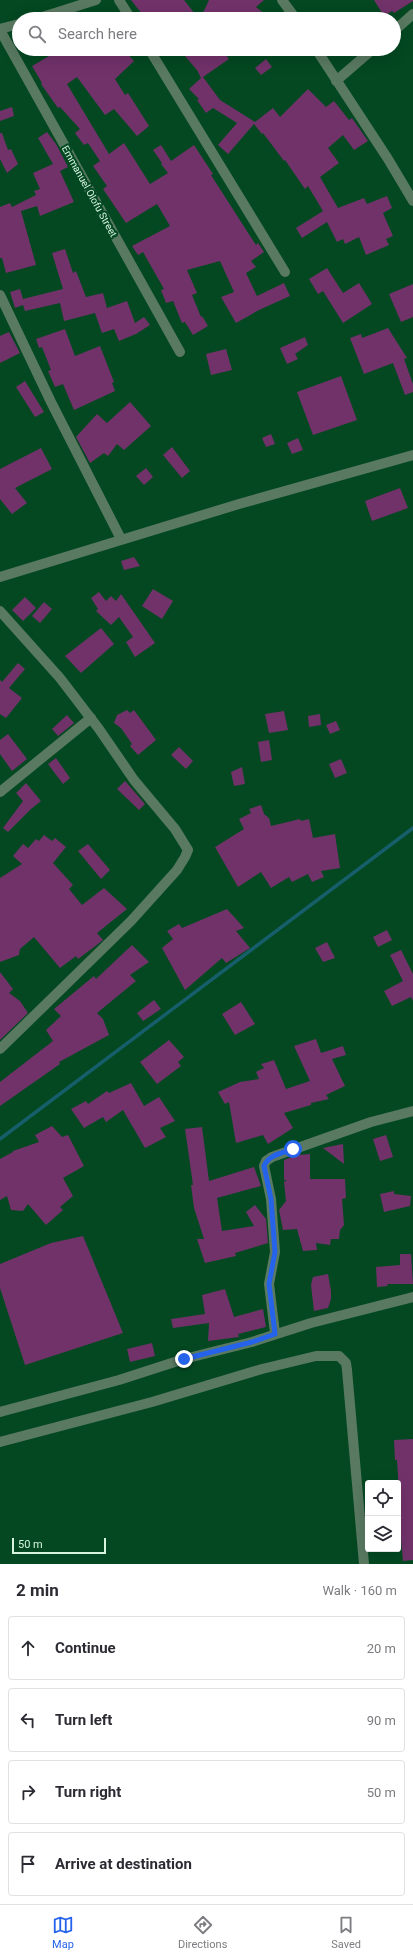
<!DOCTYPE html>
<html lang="en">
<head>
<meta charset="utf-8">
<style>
  :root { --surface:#fff; --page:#f2f2f3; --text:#2b2b33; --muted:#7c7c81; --line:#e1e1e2; --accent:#2563eb }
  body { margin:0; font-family:Roboto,sans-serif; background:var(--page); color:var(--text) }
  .controls { position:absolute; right:12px; bottom:12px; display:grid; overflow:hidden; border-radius:4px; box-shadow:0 4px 16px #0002 }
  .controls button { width:36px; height:36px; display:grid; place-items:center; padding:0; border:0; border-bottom:1px solid var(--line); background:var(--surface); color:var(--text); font:20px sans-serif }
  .scale { position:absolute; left:12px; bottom:10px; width:94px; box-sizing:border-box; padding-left:4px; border:2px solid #d7f5dd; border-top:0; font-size:11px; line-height:14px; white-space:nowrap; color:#d7f5dd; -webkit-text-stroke:3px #034821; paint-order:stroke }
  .stop { position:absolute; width:12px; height:12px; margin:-9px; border:3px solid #2563eb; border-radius:50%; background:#fff }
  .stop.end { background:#2563eb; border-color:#fff; box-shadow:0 1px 4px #0008 }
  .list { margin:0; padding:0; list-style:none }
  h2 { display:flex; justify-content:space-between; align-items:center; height:52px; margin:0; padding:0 16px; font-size:17px }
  h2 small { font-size:13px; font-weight:400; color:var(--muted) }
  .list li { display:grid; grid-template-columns:26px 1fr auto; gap:12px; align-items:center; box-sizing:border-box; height:64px; margin:0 8px 8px; padding:0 8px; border:1px solid var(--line); border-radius:4px }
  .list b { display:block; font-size:15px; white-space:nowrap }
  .list em { font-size:13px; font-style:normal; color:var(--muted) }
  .icon { flex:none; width:22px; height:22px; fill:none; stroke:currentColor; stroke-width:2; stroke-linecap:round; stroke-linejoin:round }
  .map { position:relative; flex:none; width:413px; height:1564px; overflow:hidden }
  .search { position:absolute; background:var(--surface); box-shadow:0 4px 16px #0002; left:12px; right:12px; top:12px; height:44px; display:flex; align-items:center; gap:10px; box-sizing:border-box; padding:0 14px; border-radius:22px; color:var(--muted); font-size:15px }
  .sheet { height:340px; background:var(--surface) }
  nav { display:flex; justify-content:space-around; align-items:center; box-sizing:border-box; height:56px; border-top:1px solid var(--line); background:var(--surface); font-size:11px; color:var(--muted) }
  nav a { display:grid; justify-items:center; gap:2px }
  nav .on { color:var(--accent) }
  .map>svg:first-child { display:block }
</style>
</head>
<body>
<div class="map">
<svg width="413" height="1564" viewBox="0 0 413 1564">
  <rect width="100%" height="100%" fill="#034821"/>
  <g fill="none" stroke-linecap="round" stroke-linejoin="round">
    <polyline stroke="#175e6b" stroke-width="3.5" points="0,1139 413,828"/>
  </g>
  <g fill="#71326a">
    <polygon points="131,0 184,0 199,19 146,19"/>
    <polygon points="209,0 264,0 256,7 271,19 200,19"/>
    <polygon points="374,0 413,0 413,1 394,13 392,11 384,16"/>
    <polygon points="61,49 123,49 134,61 115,79 125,95 128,93 149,126 137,136 114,109 105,115 77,77 67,84 109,154 124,143 150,184 168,173 161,164 162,163 153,150 161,145 171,161 194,145 213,174 211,175 243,225 256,245 258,243 264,252 251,261 256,267 246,273 257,296 284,283 290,296 259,310 236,323 221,297 234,292 220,261 187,270 197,293 192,295 201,317 202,316 208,326 193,335 185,322 182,323 173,301 166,303 161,290 164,289 143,252 138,255 132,246 170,226 157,204 126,223 103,189 107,186 93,166 100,161 88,143 84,145 75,133 80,129 60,107 58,108 41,84 42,83 32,66"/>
    <polygon points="179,49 221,49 229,59 203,77 220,100 255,122 273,108 280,117 308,89 326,107 334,101 349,120 352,118 368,141 354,150 343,135 328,148 339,163 320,177 338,208 364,198 367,204 387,196 392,208 383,213 393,236 386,239 389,245 366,255 359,237 345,244 343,239 337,242 327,222 302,238 296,228 323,211 308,186 305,189 285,160 284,161 263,133 262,134 254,124 228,154 218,145 237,123 213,108 206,113 197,100 199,99 189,89 201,78 197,70"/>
    <polygon points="266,59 272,67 261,75 255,68"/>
    <polygon points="12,107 14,116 0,121 0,111"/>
    <polygon points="47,132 56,144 68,167 60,171 74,202 40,216 37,206 21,211 36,265 6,273 2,258 0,258 0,207 10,203 12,207 36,195 34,191 40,189 33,173 53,164 38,138"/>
    <polygon points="0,133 2,133 8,150 11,149 18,164 7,173 0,159"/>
    <polygon points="65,249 73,273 76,271 86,297 103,293 107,308 127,301 135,323 144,317 150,325 136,334 119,341 114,329 102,333 95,313 64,321 60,303 25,311 23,305 15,308 10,292 20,289 23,299 63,289 52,253"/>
    <polygon points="327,268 343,293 359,283 372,304 343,323 323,291 318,294 309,279"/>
    <polygon points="413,284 413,317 401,322 389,294"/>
    <polygon points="388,328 407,358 404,359 413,384 413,392 405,395 393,363 364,374 350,338 361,334 362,338"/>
    <polygon points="65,329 75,356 100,346 114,382 112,383 115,391 74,410 63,384 55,387 48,371 51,370 42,347 39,348 36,339"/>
    <polygon points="9,332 20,353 0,363 0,336"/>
    <polygon points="305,337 308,345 295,354 298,359 287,364 280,348"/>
    <polygon points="226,349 232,370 211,375 206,354"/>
    <polygon points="341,376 357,420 313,435 297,392"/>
    <polygon points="25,381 44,412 35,417 16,387"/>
    <polygon points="130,402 151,426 124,450 117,444 108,456 104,453 90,463 76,437 97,414 107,423"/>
    <polygon points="271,434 275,444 266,447 262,438"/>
    <polygon points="298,438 303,450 292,454 287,443"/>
    <polygon points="172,447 190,471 182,478 163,455"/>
    <polygon points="41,448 52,469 15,488 27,503 12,514 0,499 0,469"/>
    <polygon points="146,468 153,477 144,485 136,476"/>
    <polygon points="400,488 408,508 372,521 365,501"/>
    <polygon points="134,557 140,566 124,570 121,561"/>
    <polygon points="153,589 173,601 162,619 142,606"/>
    <polygon points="99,592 106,601 111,596 116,601 121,594 155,643 135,657 126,642 133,637 119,617 111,625 96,611 98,609 91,598"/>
    <polygon points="25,597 36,608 23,621 12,610"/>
    <polygon points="44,602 52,609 40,623 32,616"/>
    <polygon points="101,628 114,644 81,673 65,656"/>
    <polygon points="18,663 25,669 9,688 22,698 6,718 0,714 0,680 2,682"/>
    <polygon points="127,710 130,713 134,710 156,740 138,755 130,746 132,744 121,728 114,723 117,715"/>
    <polygon points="284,711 288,730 269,733 265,714"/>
    <polygon points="320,714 321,725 309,727 308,716"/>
    <polygon points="67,715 74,723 58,736 52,729"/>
    <polygon points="336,721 340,730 330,734 326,725"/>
    <polygon points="8,734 27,759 12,771 0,754 0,740"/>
    <polygon points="269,740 272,760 261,762 258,742"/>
    <polygon points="179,747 193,761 186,769 171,755"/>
    <polygon points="56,758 70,778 63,784 48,764"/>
    <polygon points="341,759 347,773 335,778 329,764"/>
    <polygon points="242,767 245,784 234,786 231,772"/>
    <polygon points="125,781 145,804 139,810 117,789"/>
    <polygon points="26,783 41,801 31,809 8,832 3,828 23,801 16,793"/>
    <polygon points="261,805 264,814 269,818 271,826 300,819 301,821 309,819 313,838 335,834 340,868 321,871 324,877 312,882 308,874 292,882 289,877 271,888 261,872 238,887 215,847 244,829 239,819 251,813 249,809"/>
    <polygon points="44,835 52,841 55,838 66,847 53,863 73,885 69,889 82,905 104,888 127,909 97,933 103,940 98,944 78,959 76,956 60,968 34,937 20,949 19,955 0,962 0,878 22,864 13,856 23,844 28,848 36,839 39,841"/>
    <polygon points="88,844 110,870 101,879 78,851"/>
    <polygon points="227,909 244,928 236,931 250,948 226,963 222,958 185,990 162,948 173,939 167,931 179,924 182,928"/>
    <polygon points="387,930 392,940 378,947 373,937"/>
    <polygon points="327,942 335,958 323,962 315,948"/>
    <polygon points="132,945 149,962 130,975 136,981 97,1013 103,1019 109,1035 59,1062 60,1064 0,1106 0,1082 53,1041 46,1030 61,1016 54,1009 94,976 96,979"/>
    <polygon points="401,950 413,974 413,1001 411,997 392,1006 384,991 403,981 390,955"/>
    <polygon points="0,972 13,989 9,993 20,1001 28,1013 0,1040"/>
    <polygon points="154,1000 161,1009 143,1021 137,1013"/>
    <polygon points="241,1002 255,1024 235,1035 222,1014"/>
    <polygon points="316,1039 321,1053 343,1046 346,1055 332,1059 345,1086 326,1095 329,1099 311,1103 311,1105 284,1113 293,1128 268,1144 263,1135 236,1143 229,1102 225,1104 218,1092 240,1082 259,1079 256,1072 264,1068 261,1064 274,1060 286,1089 310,1081 294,1046"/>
    <polygon points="169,1040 184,1057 178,1062 181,1066 157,1084 140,1062"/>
    <polygon points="131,1083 144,1106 159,1097 175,1121 160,1128 166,1137 145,1148 123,1110 106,1122 103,1117 84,1128 71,1109 86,1101 88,1104 107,1091 109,1093"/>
    <polygon points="52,1126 62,1137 68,1135 84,1166 63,1178 73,1196 60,1207 63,1210 46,1225 28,1204 23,1211 11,1210 7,1196 0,1200 0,1159 13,1152 13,1151 39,1142 35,1135"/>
    <polygon points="202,1127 209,1181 254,1167 261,1186 217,1198 222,1231 254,1226 246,1212 255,1205 266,1219 268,1243 235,1253 236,1256 205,1263 197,1239 204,1239 194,1208 191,1185 193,1185 185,1129"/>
    <polygon points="386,1135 393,1157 380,1161 373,1139"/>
    <polygon points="343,1144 344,1164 323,1148"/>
    <polygon points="310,1154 310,1179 345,1179 346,1198 342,1199 344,1225 340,1230 339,1239 331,1239 330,1245 316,1243 317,1250 303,1251 297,1229 283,1230 279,1210 286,1201 284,1182 287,1180 284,1180 284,1160 297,1155"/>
    <polygon points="394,1191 394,1194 411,1196 410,1206 384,1212 380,1194"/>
    <polygon points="83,1236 123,1333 25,1365 0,1288 0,1264 51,1243"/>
    <polygon points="400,1254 411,1254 413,1284 387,1284 388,1286 377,1287 376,1267 400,1265"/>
    <polygon points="328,1274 331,1291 331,1299 328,1308 314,1311 311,1285 313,1277"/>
    <polygon points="225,1289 234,1317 263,1309 266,1327 238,1334 239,1337 208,1341 209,1323 173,1328 171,1319 205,1314 202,1295"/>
    <polygon points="152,1343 155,1356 130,1362 127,1349"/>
    <polygon points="413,1439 413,1560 403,1561 398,1507 400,1507 397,1460 395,1460 394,1440"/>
  </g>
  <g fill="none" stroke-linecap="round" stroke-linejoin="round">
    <g stroke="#597961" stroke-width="10">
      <polyline points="119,0 131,19"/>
      <polyline points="282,0 296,19"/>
      <polyline points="36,19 96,0"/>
      <polyline points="0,29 19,24"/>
      <polyline points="0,30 180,352"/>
      <polyline points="394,31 413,14"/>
      <polyline points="149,49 285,272"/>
      <polyline points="316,49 388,159 413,201"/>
      <polyline points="336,81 373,49"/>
      <polyline points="0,295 51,402 121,539"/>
      <polyline points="0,577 239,504 413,455"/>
      <polyline points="0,611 60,678 99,729 134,780 175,829 188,850 185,857 177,870 131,921 0,1049"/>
      <polyline points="0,792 91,718"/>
      <polyline points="275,1333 269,1284 275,1252 271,1199 264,1166 266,1161 272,1157 371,1122 413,1111"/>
      <polyline points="0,1412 119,1380 184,1359 252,1342 311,1323 413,1297"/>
      <polyline points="0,1442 152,1402 262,1369 316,1356 339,1356 346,1363 347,1370 364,1564"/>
    </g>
  </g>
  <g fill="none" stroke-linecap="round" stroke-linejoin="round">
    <path stroke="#2563eb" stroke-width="5" d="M 184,1359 L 252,1342 L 275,1334 L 269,1284 L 275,1252 L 271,1199 L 264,1166 C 268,1155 283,1153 293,1149"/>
  </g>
  <g text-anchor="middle" stroke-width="4" stroke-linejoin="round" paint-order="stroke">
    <g font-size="10" fill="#d7f5dd" stroke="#034821">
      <text transform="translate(90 191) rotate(61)" y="4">Emmanuel Olofu Street</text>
    </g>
  </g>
</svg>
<div class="controls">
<button><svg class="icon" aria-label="locate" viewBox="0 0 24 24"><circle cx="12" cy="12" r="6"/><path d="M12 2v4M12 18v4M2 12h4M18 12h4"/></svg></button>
<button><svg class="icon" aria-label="layers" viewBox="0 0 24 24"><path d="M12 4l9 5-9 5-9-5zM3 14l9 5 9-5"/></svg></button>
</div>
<div class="scale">50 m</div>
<div class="stop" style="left:293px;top:1149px"></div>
<div class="stop end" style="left:184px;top:1359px"></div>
<div class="search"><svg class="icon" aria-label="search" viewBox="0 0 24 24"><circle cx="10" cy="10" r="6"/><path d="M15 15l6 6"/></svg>Search here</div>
</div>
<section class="sheet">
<h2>2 min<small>Walk · 160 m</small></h2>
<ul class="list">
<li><svg class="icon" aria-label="ahead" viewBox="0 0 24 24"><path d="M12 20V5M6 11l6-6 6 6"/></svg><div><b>Continue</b></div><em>20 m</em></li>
<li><svg class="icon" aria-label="left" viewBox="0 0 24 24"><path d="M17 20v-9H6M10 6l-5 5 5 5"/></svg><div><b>Turn left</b></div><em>90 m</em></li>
<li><svg class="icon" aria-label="right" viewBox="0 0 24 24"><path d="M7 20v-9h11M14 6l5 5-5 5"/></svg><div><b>Turn right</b></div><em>50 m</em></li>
<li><svg class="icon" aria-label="arrive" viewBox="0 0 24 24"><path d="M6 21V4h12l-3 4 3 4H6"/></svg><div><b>Arrive at destination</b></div></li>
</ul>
</section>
<nav>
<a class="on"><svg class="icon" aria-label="map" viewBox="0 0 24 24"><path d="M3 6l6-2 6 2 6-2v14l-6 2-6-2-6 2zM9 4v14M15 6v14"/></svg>Map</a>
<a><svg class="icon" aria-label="directions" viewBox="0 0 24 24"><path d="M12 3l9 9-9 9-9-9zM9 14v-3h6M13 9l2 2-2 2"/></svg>Directions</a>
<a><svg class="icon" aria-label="saved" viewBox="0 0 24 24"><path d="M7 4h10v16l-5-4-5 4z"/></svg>Saved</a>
</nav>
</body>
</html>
